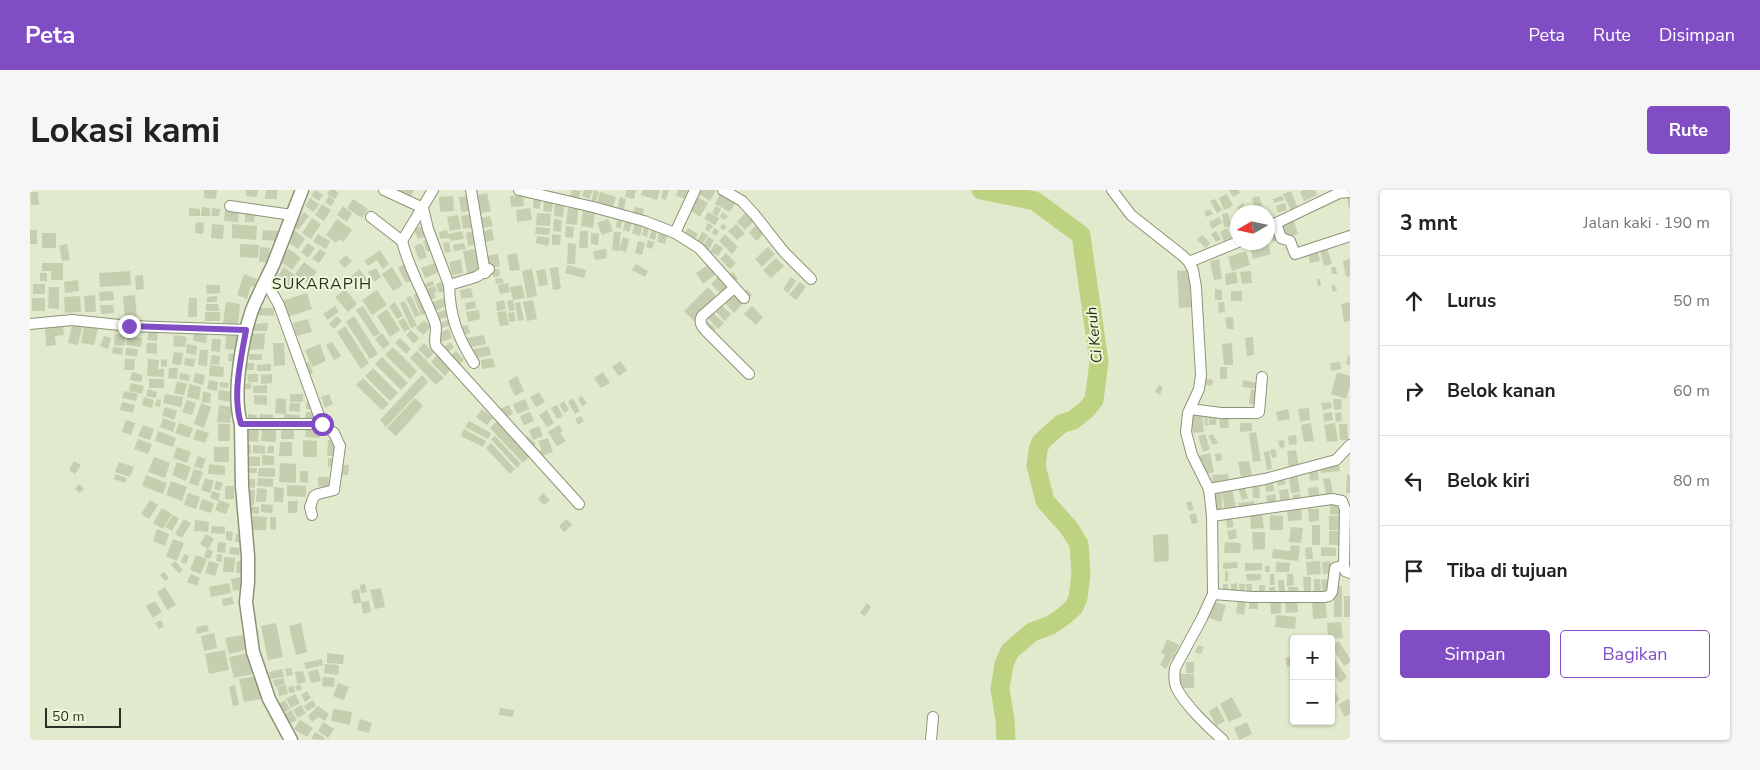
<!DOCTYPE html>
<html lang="id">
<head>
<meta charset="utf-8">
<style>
  :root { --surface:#fff; --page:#f6f6f6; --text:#222; --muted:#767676; --line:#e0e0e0; --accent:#814dc5 }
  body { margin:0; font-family:"Nunito Sans",sans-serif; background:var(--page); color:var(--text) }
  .controls { position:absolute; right:15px; bottom:15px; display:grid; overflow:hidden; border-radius:5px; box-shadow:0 1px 4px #0004 }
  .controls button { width:45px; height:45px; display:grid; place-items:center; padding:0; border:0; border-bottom:1px solid var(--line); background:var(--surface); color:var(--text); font:25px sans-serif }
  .compass { position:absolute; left:1200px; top:15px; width:45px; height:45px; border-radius:50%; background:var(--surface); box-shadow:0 1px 4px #0004; rotate:261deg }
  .scale { position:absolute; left:15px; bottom:12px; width:76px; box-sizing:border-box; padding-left:5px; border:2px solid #2c3024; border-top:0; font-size:14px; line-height:18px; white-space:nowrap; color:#2c3024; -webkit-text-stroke:4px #eef7d9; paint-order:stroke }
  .stop { position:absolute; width:15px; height:15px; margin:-11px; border:4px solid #814dc5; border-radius:50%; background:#fff }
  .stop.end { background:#814dc5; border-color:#fff; box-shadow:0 1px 5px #0008 }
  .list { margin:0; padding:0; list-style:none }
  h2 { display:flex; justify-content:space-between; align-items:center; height:65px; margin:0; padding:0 20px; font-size:21px }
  h2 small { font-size:16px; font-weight:400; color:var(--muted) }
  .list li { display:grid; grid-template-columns:32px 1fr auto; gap:15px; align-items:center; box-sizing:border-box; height:90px; padding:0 20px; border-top:1px solid var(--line) }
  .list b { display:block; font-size:19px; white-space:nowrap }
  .list em { font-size:16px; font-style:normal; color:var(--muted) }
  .actions { display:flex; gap:10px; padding:15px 20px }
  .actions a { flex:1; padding:11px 0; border:1px solid var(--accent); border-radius:5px; text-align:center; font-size:18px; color:var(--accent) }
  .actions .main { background:var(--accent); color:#fff }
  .icon { flex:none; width:28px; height:28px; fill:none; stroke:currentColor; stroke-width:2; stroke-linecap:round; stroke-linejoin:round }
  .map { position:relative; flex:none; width:1320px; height:550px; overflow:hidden; border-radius:5px }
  header { display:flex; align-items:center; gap:30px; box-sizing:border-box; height:70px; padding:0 25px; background:var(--accent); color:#fff }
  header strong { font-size:24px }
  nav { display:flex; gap:28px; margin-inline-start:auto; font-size:18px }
  .intro { display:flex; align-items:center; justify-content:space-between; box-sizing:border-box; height:120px; padding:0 30px }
  h1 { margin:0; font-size:35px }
  .button { padding:12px 22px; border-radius:5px; background:var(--accent); color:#fff; font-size:18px; font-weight:700 }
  main { display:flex; gap:30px; padding:0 30px }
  aside { flex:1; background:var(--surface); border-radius:5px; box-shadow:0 1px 4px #0004 }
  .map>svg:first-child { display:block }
</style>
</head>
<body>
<header>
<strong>Peta</strong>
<nav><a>Peta</a><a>Rute</a><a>Disimpan</a></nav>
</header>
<div class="intro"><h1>Lokasi kami</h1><a class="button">Rute</a></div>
<main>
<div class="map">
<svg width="1320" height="550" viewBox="0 0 1320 550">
  <rect width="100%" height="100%" fill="#e1eacc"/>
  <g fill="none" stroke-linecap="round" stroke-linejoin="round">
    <polyline stroke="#bed382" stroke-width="19" points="951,0 1005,11 1051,45 1069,172 1064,210 1057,219 1043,230 1031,234 1011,252 1008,260 1006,276 1015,311 1039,338 1049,354 1051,383 1048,408 1044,417 1034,426 1021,435 1002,442 980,461 974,474 970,499 975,530 976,550"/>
  </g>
  <g fill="#c6ceb0">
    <polygon points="174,0 187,0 186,9 174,8"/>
    <polygon points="216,0 228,0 227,7 216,6"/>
    <polygon points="236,0 247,0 247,9 235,9"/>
    <polygon points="285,0 293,5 289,11 281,6"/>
    <polygon points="300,0 305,0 309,3 305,9 297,4"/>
    <polygon points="367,0 384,0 379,10 366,3"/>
    <polygon points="542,0 551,1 548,10 540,7"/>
    <polygon points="554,0 563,0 559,9 552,6"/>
    <polygon points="564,0 569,2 565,13 561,12"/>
    <polygon points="596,0 606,0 604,9 595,7"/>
    <polygon points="613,0 630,0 627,10 611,5"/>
    <polygon points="633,0 639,0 636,10 631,8"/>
    <polygon points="648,0 662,0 659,10 646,6"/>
    <polygon points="671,0 686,0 680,11 669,4"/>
    <polygon points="1199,0 1208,0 1210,3 1203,7"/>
    <polygon points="1274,0 1285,0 1287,5 1274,11 1270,2"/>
    <polygon points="1261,1 1267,16 1261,20 1253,4"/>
    <polygon points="0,2 8,2 9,15 1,15"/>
    <polygon points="570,2 586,7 582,20 566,15"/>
    <polygon points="457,3 461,21 448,24 444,6"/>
    <polygon points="690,4 705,13 700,22 685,14"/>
    <polygon points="1197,4 1203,16 1194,20 1189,8"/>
    <polygon points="1320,4 1320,19 1319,19 1316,5"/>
    <polygon points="493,5 494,16 481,17 480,6"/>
    <polygon points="299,6 305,11 301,16 295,12"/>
    <polygon points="423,6 424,21 410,22 409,7"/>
    <polygon points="438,6 439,21 431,22 429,7"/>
    <polygon points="1229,6 1232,16 1225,18 1222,8"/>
    <polygon points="1252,6 1254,10 1244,13 1243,9"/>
    <polygon points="504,7 511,7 510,19 503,18"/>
    <polygon points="590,7 596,9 593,25 586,23"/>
    <polygon points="668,7 678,13 670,27 660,20"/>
    <polygon points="280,8 289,14 284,22 275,16"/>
    <polygon points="323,9 338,19 332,28 317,18"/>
    <polygon points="1185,9 1192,20 1187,23 1180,11"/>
    <polygon points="514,11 523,12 522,22 513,21"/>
    <polygon points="525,13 534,14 533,27 524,26"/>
    <polygon points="1213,13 1218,22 1210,22 1207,17"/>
    <polygon points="1255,13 1257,20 1248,23 1246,16"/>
    <polygon points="292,14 301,20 294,31 285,25"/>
    <polygon points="313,16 322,23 317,32 307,25"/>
    <polygon points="686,16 691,19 687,26 682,23"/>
    <polygon points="172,17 180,18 180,26 171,26"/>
    <polygon points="605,17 614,19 612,28 603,26"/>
    <polygon points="159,18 170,19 170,26 159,26"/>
    <polygon points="182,18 190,19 189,26 181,26"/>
    <polygon points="500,18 502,30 487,32 486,20"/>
    <polygon points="538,18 548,19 547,35 536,34"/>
    <polygon points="1234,18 1235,22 1226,22 1226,20"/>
    <polygon points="1180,19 1183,24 1176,27 1174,22"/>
    <polygon points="195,20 209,21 208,32 194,31"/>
    <polygon points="553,21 565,22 563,38 551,36"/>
    <polygon points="215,22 225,23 224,32 215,32"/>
    <polygon points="274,22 279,26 268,40 263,36"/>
    <polygon points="678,22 689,28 685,35 674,29"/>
    <polygon points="692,22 698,26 695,30 690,27"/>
    <polygon points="507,23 521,24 520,36 506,35"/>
    <polygon points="715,23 724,31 715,40 707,32"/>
    <polygon points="1198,23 1201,36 1194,37 1192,24"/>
    <polygon points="442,24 445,37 433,39 431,26"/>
    <polygon points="428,25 431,39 420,41 417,27"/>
    <polygon points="460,26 463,36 449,39 447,29"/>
    <polygon points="1189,27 1192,33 1182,39 1179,32"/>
    <polygon points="282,28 291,34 281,49 272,43"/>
    <polygon points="596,28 603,30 599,42 593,40"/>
    <polygon points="1263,28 1268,44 1256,48 1250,33"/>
    <polygon points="307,29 322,40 313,52 309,49 306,53 296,45"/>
    <polygon points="524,29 532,30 531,42 523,41"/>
    <polygon points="578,29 583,41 572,45 567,33"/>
    <polygon points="587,30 592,31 591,38 586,37"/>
    <polygon points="166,32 174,33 173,44 165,43"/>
    <polygon points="605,32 613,34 610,46 602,43"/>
    <polygon points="678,33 683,36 679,42 675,39"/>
    <polygon points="182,34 194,35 193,49 181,48"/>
    <polygon points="202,34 227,36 226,50 202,48"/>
    <polygon points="692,34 697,36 694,40 690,38"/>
    <polygon points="706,34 715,43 707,50 698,41"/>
    <polygon points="395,35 399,45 388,49 384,39"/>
    <polygon points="536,36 544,37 543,48 535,47"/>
    <polygon points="614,36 619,37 617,47 612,45"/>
    <polygon points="725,36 733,44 727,51 719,43"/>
    <polygon points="1208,36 1208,48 1204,49 1200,39"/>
    <polygon points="1242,36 1249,49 1243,52 1238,43 1238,39"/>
    <polygon points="404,37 409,50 409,51 404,52 399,39"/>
    <polygon points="506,37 520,38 519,45 505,44"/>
    <polygon points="658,38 668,44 664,52 653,46"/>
    <polygon points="684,38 689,41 686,46 682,43"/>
    <polygon points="1197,38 1203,50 1195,54 1190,42"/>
    <polygon points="462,39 464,50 451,53 449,42"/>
    <polygon points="622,39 627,41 625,50 619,48"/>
    <rect x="0" y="40" width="7" height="14"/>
    <polygon points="233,40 249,41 249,51 232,50"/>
    <polygon points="264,40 275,49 268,59 256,51"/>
    <polygon points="417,40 418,44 432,41 434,49 420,51 419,48 410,49 409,42"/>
    <polygon points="630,40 638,43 635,54 627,52"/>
    <polygon points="444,41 446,54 438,56 436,43"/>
    <polygon points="550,41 558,41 558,58 549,58"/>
    <polygon points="1186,41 1191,49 1186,52 1181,44"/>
    <polygon points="584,42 591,42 589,60 593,47 599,49 596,62 589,60 589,61 582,60"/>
    <polygon points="672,42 678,45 671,56 666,53"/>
    <rect x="12" y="43" width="14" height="15"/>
    <polygon points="561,43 569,44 568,55 561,54"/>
    <polygon points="288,44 300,51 296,59 283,52"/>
    <polygon points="522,44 531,45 530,55 522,55"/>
    <polygon points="695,44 708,57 702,64 689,51"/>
    <polygon points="1172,45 1180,53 1176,58 1167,50"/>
    <polygon points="507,46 520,48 518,56 506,53"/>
    <polygon points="678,47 684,50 679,60 673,56"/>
    <polygon points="401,48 405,59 397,62 393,51"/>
    <polygon points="618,50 624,52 622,59 616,57"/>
    <polygon points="608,51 615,53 612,65 605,63"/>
    <polygon points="419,52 421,62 415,63 413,53"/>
    <polygon points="1219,52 1238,52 1241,64 1223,69"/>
    <polygon points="278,53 285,58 278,68 271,62"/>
    <polygon points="392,53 397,67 389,70 384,56"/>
    <polygon points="434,53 436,59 424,61 423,55"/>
    <polygon points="538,53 546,54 545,74 537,74"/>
    <polygon points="685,53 693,58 688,66 680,62"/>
    <polygon points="37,54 40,70 32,71 29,56"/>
    <polygon points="210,54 229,55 228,68 210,67"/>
    <polygon points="230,57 240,58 239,72 229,72"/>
    <polygon points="738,57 745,64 732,77 725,69"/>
    <polygon points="1297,58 1302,74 1294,76 1290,60"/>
    <polygon points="259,59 271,68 262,80 250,71"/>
    <polygon points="290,59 296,63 289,73 282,69"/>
    <polygon points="445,59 449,84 438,87 433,61"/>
    <polygon points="576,59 577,68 565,70 563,61"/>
    <polygon points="350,60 359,74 353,79 347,70 338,76 334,71"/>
    <polygon points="1216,61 1220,75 1202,81 1198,67"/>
    <polygon points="1288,61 1290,71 1280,73 1278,64"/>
    <polygon points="487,63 490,80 480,81 477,65"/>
    <polygon points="696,63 706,73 700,79 690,69"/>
    <polygon points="468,64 470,76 460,78 457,66"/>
    <polygon points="316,65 322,71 315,78 309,72"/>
    <polygon points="746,68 754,76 741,88 733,80"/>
    <polygon points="431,69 433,83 422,85 419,72"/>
    <polygon points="1189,69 1192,89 1184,90 1180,71"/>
    <polygon points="1320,69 1320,86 1316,87 1313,71"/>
    <polygon points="274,72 287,82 278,94 265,84"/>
    <polygon points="12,73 33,73 33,90 21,90 21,81 12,81"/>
    <polygon points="405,73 409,82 395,88 391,78"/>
    <polygon points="374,74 382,90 376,93 368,78"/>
    <polygon points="606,74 618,81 615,87 602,80"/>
    <polygon points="537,75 556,80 554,88 535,83"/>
    <polygon points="678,75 685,85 673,94 666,83"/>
    <polygon points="254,77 271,90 263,100 247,87"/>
    <polygon points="362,77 373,95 363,101 352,84"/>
    <polygon points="528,77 531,99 523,100 520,78"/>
    <polygon points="1301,77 1306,77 1307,84 1302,84"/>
    <polygon points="346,78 351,87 344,92 338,82"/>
    <polygon points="329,79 338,90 329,98 319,88"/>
    <polygon points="469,79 470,86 463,87 461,80"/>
    <polygon points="502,79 507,106 497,108 492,81"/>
    <polygon points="515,79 518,95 509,96 506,81"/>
    <polygon points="1159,80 1161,117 1149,118 1147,81"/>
    <polygon points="100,81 101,95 70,97 69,83"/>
    <polygon points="1221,81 1222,93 1212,94 1210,82"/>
    <polygon points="703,82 708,89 701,94 696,87"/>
    <polygon points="1206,82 1208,93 1196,95 1195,84"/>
    <rect x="10" y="83" width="7" height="8"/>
    <polygon points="214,84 227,89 224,97 221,96 217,109 207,105"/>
    <polygon points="113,85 114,99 106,100 105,86"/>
    <polygon points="688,87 698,97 691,104 681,94"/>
    <polygon points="761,87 766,91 758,103 753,99"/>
    <polygon points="472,88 474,93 466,94 465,89"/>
    <polygon points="1287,89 1290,89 1291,96 1288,96"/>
    <polygon points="48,90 49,101 35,103 34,92"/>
    <polygon points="403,91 404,95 393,99 392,95"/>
    <polygon points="414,91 418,100 409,103 406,94"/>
    <polygon points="770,92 776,97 766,110 759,105"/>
    <polygon points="478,93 480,102 470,104 468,95"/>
    <rect x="3" y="94" width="12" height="10"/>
    <polygon points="176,95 190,95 190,103 177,104"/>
    <polygon points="492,95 495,108 483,110 480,97"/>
    <polygon points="1305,95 1307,101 1303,102 1301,96"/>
    <polygon points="405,96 407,101 404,103 406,108 397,111 393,100"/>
    <polygon points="19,97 29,97 29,119 18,118"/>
    <polygon points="678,97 688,108 665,132 654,121"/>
    <polygon points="441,98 443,107 431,109 430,100"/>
    <polygon points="315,99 327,114 318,122 305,107"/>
    <polygon points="717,99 722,105 718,109 713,104"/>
    <polygon points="1185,99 1192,100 1192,110 1185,110"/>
    <polygon points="347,100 357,115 342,125 332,110"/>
    <polygon points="83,101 84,110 70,111 69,102"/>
    <rect x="1201" y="101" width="11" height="10"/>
    <polygon points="391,102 399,122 391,125 383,105"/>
    <polygon points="277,103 282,119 258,127 252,111"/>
    <polygon points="704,104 713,113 704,123 695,113"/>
    <polygon points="65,105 66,122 55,122 54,106"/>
    <polygon points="105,105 107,128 95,128 93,106"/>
    <polygon points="50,106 51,122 35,123 34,107"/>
    <polygon points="187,106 187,112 177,112 177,107"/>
    <polygon points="381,106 390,125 385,127 376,108"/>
    <rect x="2" y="108" width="13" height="13"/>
    <polygon points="159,108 167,108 167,127 158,127"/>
    <polygon points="414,108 417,116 404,121 401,113"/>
    <polygon points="474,110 476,119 467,121 466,112"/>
    <polygon points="483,110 485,120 479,121 477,111"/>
    <polygon points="503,110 507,129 497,131 493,112"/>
    <polygon points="375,111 387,136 381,138 370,113"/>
    <polygon points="445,111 446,118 436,120 435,113"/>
    <polygon points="196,112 210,114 208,135 193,133"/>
    <polygon points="365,112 373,126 367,129 359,116"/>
    <polygon points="490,112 494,130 488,131 485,113"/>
    <polygon points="1194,112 1195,122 1189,123 1188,113"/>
    <polygon points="1320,112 1320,131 1314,132 1311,114"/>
    <polygon points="176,114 188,114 189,121 176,121"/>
    <polygon points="70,115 83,115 84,123 71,124"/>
    <polygon points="305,116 309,122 297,130 293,124"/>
    <polygon points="333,116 350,143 344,147 326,120"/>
    <polygon points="692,116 701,124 695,131 686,122"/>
    <polygon points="722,116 733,127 726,135 714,124"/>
    <polygon points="227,118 244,118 244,126 226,125"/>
    <polygon points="357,119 370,140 360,147 347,126"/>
    <polygon points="417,119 420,126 408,130 405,124"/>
    <polygon points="449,120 450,129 438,132 436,122"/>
    <polygon points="476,121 479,135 470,136 467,122"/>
    <rect x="175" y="122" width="15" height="9"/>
    <polygon points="484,122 486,131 479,132 478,123"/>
    <polygon points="683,123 694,133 688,139 678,128"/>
    <polygon points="307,126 312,131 304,139 299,134"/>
    <polygon points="324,126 348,164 340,169 316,132"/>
    <polygon points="1203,127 1204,139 1197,139 1195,128"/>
    <polygon points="374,128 380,139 374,142 368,131"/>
    <polygon points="278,129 282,142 266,146 263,133"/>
    <polygon points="420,129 422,134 410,139 408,134"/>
    <polygon points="394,130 401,137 393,145 386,138"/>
    <polygon points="677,131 686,139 681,144 672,136"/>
    <polygon points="238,133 237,141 224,141 224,134"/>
    <polygon points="42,135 52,137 48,155 38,153"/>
    <polygon points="438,135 440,143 430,145 428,137"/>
    <polygon points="33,136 34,145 25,146 26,155 16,156 15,137"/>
    <polygon points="54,136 68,139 64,155 51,153"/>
    <polygon points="315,136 339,173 331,179 307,142"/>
    <polygon points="419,139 422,148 412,152 409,143"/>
    <polygon points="119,140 128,141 127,151 117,150"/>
    <polygon points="381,140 389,148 384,154 376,145"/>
    <polygon points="164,141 177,143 176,153 163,151"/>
    <polygon points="235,143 234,159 220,160 220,144"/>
    <polygon points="352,143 360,154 353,159 345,149"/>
    <polygon points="85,144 96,145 94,156 84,155"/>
    <polygon points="144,145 157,147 155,157 143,156"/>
    <polygon points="196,145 208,146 206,160 195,159"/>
    <polygon points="454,145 456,154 437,158 435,148"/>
    <polygon points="74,146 81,148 78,159 70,156"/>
    <polygon points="97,147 112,148 111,157 96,155"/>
    <polygon points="1223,147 1224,165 1217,166 1215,148"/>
    <polygon points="370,148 381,159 376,164 365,153"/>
    <polygon points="182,149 191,149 190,162 181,161"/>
    <polygon points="302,152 311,166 304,170 296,155"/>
    <polygon points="420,152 424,157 418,163 413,158"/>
    <polygon points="117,153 127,153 127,164 116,163"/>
    <polygon points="243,153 254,153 255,175 244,176"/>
    <polygon points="394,153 404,163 398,169 388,159"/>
    <polygon points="1202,153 1203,175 1194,175 1192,154"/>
    <polygon points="157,154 167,156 166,165 156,163"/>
    <polygon points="290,154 296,171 282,177 275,160"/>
    <polygon points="459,156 461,165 443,169 441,160"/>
    <polygon points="83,157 93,158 92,165 82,163"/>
    <polygon points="363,157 387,181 380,189 355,165"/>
    <polygon points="96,158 108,159 107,167 95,165"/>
    <polygon points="170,160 178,160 177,176 168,175"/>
    <polygon points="387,161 414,188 406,195 380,168"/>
    <polygon points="426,161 434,170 429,175 420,166"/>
    <polygon points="144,162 153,163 151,175 142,174"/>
    <polygon points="199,163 207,164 206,172 198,171"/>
    <rect x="219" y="164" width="13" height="6"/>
    <polygon points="182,165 190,166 189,175 180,174"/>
    <polygon points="407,165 421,179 415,186 401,172"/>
    <polygon points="1318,165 1320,166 1320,175 1316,174"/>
    <polygon points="352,167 378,193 371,200 345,174"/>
    <polygon points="155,168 165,169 164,177 154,175"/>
    <polygon points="463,168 465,177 452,179 451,170"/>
    <polygon points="95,169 105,169 104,180 94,180"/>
    <polygon points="118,169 129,170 128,179 134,179 134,187 117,186"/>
    <polygon points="131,169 137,170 137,177 131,176"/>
    <polygon points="590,171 597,180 589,186 582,177"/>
    <polygon points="279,172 283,183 276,186 272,175"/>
    <polygon points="1310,172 1311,179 1301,181 1300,173"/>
    <rect x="217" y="173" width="7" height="7"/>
    <polygon points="241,174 241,181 227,181 227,175"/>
    <polygon points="180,175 194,177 193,187 179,186"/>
    <rect x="1190" y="177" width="7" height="12"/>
    <polygon points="139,178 148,178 147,189 138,188"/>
    <polygon points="343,178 368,203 360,211 335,186"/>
    <polygon points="102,182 113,185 111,192 100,190"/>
    <polygon points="573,182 580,193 571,198 564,188"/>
    <polygon points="1307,182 1320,186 1320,196 1316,209 1301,204"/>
    <polygon points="150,183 160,185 159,191 149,189"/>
    <polygon points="165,183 175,185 173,195 163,192"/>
    <polygon points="217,184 228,184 228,192 218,192"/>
    <polygon points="242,184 242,193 231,194 231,185"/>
    <polygon points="392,185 398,192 356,237 350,230"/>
    <polygon points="487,186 494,201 485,206 478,191"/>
    <polygon points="333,188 359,214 352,220 326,195"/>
    <polygon points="1171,188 1183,190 1182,196 1170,194"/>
    <rect x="119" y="189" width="15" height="9"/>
    <polygon points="179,190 188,192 187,201 177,199"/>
    <polygon points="1213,190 1228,193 1227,199 1212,197"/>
    <polygon points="147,191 157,194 154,205 144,203"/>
    <polygon points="190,192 199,193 198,198 190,197"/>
    <polygon points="101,193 114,196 112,204 99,201"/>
    <polygon points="221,193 221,199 213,199 213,194"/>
    <polygon points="159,194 171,197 169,210 157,207"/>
    <polygon points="237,195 237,203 223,203 223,196"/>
    <polygon points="1129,195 1133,197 1130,205 1125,202"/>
    <polygon points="118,199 127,202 126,208 116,206"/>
    <polygon points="1221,199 1229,201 1227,215 1219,214"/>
    <polygon points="189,200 204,202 203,212 188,210"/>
    <polygon points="94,201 108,204 106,211 92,208"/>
    <polygon points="173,202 181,203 180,213 172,212"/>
    <polygon points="509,202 515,212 506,217 500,207"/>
    <polygon points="135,204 153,207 151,217 133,213"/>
    <rect x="260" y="204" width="13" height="8"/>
    <polygon points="299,204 303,214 295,218 291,207"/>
    <polygon points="224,205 237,206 237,215 224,214"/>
    <polygon points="552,206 557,214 552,216 548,208"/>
    <polygon points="114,207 124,210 122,218 112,215"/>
    <polygon points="246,208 256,209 256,224 245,223"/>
    <polygon points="385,208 393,216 366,246 357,238"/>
    <polygon points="543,208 550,221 545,224 538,212"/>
    <polygon points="127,209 131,210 130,217 125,216"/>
    <polygon points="495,209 499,219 487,224 483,214"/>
    <polygon points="1303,209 1311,209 1312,219 1304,220"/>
    <polygon points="157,210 166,213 162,225 152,222"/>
    <polygon points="534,211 539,220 534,223 529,214"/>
    <polygon points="92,212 105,215 103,223 90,220"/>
    <polygon points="276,212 282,213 282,219 276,219"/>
    <polygon points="1301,212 1302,218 1293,220 1291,213"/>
    <polygon points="171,213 181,217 174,238 164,234"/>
    <polygon points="260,213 270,213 270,222 259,221"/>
    <polygon points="189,215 202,217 200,233 187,232"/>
    <polygon points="479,215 483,224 474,228 470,219"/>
    <polygon points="527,215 533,226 527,229 521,218"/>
    <polygon points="135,217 147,221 144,230 132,225"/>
    <polygon points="1279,218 1280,230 1270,232 1268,219"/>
    <polygon points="452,219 463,228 457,235 446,227"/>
    <polygon points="1258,219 1260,229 1248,231 1246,222"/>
    <polygon points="517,220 524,233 517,237 509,225"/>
    <polygon points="1172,221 1174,242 1163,243 1161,222"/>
    <polygon points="276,222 286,222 285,231 275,231"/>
    <polygon points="500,222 504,231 494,235 490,226"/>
    <polygon points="1302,222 1303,230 1294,232 1293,224"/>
    <polygon points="1311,222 1312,231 1306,232 1305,223"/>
    <polygon points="218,224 227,225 226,233 218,232"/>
    <polygon points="230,224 243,225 243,232 229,232"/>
    <polygon points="254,224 270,225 270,233 254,232"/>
    <polygon points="1177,224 1178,236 1175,236 1174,225"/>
    <polygon points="1179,225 1187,226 1186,235 1179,235"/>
    <polygon points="551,226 554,231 548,235 545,229"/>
    <polygon points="1198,227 1199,238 1190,238 1189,228"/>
    <polygon points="133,228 146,233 143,242 130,237"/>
    <polygon points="96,230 105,233 101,245 92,242"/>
    <polygon points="439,231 461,243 458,249 435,237"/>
    <polygon points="467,231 500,266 493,273 460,238"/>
    <polygon points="149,233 163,238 159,248 145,243"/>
    <polygon points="1210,233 1222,233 1222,241 1210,242"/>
    <polygon points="1281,233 1284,251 1274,252 1271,235"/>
    <polygon points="1305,233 1308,251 1297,252 1294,235"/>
    <rect x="188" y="234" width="12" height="17"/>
    <polygon points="1309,234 1317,234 1318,250 1310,250"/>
    <polygon points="113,235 124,239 120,250 108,246"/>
    <polygon points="529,235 533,241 530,243 536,251 527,256 518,242"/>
    <rect x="251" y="236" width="13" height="13"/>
    <polygon points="509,236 513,246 503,250 499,240"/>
    <polygon points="232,237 246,238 246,252 231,251"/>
    <polygon points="276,237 291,237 290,248 275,247"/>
    <polygon points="167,239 179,243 175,253 163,249"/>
    <polygon points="218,239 229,240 228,252 217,251"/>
    <polygon points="434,239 456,251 453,257 431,246"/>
    <polygon points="128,241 146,248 143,257 125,251"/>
    <polygon points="1226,242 1231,271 1223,272 1219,243"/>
    <polygon points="1175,244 1180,259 1173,262 1168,246"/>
    <polygon points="1183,244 1188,253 1183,255 1178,246"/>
    <polygon points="1266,245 1267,254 1259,255 1258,246"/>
    <polygon points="465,246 491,274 487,278 461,249"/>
    <polygon points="497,246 506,254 502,258 493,250"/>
    <polygon points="518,248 523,262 508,267 506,262 512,260 508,251"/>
    <polygon points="108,249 122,254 118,264 104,259"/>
    <polygon points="273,250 287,251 287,267 273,267"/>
    <polygon points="298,250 307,250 306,266 297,266"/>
    <polygon points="1254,250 1255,257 1250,258 1248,251"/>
    <polygon points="250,252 262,252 262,266 249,266"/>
    <polygon points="461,253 485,279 480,284 456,258"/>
    <polygon points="214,254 221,255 221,264 214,264"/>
    <polygon points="223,255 235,256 235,264 223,263"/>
    <polygon points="238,256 244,256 244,263 237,263"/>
    <polygon points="147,257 161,262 157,273 143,268"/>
    <rect x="184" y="257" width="15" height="15"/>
    <polygon points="1245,259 1247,267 1242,268 1240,260"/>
    <polygon points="1266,260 1269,277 1259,279 1257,261"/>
    <polygon points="1239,261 1242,279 1237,280 1234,262"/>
    <polygon points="1180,263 1184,282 1173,285 1168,266"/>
    <polygon points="1191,263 1192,270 1186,271 1185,264"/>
    <polygon points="232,265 244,266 244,275 232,275"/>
    <polygon points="168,266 176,269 172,279 164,276"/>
    <polygon points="217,266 230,267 230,276 217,276"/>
    <polygon points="124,267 140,273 135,288 118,282"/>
    <polygon points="298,268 306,269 305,278 298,277"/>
    <polygon points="44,271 51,275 45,284 39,280"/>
    <polygon points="1219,271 1222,285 1211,287 1208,272"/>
    <polygon points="89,272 104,277 100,287 85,282"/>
    <polygon points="147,272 161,277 156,291 142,285"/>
    <polygon points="250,273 266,274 266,293 249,292"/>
    <polygon points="1309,273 1310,281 1291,283 1290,275"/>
    <polygon points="179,274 195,276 195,285 178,284"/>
    <polygon points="311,275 319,275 318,285 311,285"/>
    <rect x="218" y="278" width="9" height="5"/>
    <polygon points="229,278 245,278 245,287 228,286"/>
    <polygon points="164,279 173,282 168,296 159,293"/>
    <polygon points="1287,279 1289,290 1280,291 1279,280"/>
    <polygon points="270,281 278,281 278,293 270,292"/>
    <polygon points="86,284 97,288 95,293 84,289"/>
    <polygon points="1198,284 1199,294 1183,296 1182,285"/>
    <polygon points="116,285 137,293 133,304 112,296"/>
    <polygon points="1267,285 1270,302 1261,303 1259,287"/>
    <polygon points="1317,285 1320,285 1320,303 1316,303"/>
    <polygon points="288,287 299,287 298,297 288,296"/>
    <polygon points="1254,287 1256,294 1248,296 1246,289"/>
    <polygon points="175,288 184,291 180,303 171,300"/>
    <polygon points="228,288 243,289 243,297 227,296"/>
    <polygon points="1300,288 1303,303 1296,304 1293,289"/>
    <polygon points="217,289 225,289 225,298 217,297"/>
    <polygon points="141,291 157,297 152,311 136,305"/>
    <polygon points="186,291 193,293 190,301 184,299"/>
    <polygon points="1243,291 1244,301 1236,302 1235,292"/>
    <polygon points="49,294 54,299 50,303 45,299"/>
    <polygon points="1222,294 1229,294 1230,308 1223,308"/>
    <polygon points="257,295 276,296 276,307 257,306"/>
    <rect x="195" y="296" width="9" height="13"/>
    <polygon points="1214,296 1218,308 1212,310 1208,298"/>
    <polygon points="244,297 254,298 253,312 244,312"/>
    <polygon points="1288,297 1290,307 1279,308 1278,298"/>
    <polygon points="227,298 237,299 236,312 226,312"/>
    <polygon points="1202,298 1206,318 1195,320 1191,300"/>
    <polygon points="1258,299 1260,313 1251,314 1249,300"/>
    <polygon points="218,300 225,300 224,315 217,315"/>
    <polygon points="182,301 190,304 188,311 180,308"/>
    <polygon points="1191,301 1193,322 1186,323 1183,303"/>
    <polygon points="158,303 170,307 166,319 154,315"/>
    <polygon points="513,303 520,310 514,315 508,309"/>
    <polygon points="1245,304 1247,315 1238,317 1236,306"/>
    <polygon points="1270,304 1271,311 1264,311 1263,305"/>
    <polygon points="172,309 184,313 181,323 169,319"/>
    <polygon points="120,310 128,315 119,329 111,324"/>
    <polygon points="189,310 200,314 196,324 185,320"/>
    <polygon points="258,311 268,311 267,323 258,323"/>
    <polygon points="1161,311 1164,320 1159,321 1156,313"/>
    <polygon points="1224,311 1225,318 1210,320 1208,313"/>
    <polygon points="231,314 243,315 242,323 231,322"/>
    <polygon points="1300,314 1311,314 1311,325 1300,324"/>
    <polygon points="220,317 229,317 229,324 220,323"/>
    <polygon points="132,318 142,324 133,339 123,333"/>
    <polygon points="1271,318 1272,330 1258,331 1257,320"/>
    <polygon points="1278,319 1289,319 1289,331 1279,332"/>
    <polygon points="1166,323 1168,333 1162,334 1159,325"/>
    <polygon points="143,325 149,328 142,341 135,337"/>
    <polygon points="1232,325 1234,338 1221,339 1220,326"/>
    <polygon points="1240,325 1253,326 1253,340 1240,340"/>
    <polygon points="223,326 237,327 236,340 222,340"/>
    <polygon points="1299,326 1310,326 1309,340 1299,340"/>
    <polygon points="240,327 246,327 246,340 240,339"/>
    <polygon points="1202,328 1204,337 1197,338 1196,329"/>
    <polygon points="154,329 161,333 152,348 145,344"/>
    <polygon points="536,329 542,335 534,342 529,336"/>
    <polygon points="165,330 179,332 178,342 164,341"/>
    <rect x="1282" y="335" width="8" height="20"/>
    <polygon points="182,336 195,337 195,344 181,343"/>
    <polygon points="1261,337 1273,338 1271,353 1259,352"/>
    <polygon points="127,339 139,344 135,356 123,351"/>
    <polygon points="1206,339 1207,348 1199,350 1197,341"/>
    <polygon points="196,341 203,342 202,351 196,350"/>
    <polygon points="1299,341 1309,341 1310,355 1299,355"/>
    <polygon points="1222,342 1235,342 1235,359 1223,360"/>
    <polygon points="176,344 184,349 178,359 170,354"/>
    <polygon points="206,344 215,345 214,353 205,352"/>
    <polygon points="1138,344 1139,371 1124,372 1123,345"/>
    <polygon points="143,349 154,353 147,371 136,366"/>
    <polygon points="188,352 196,353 195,363 187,362"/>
    <polygon points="1195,352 1211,353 1210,363 1194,363"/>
    <polygon points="1261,355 1270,356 1268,371 1242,368 1243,359 1260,361"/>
    <polygon points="200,357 210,358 209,365 199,364"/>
    <polygon points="1282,357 1283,369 1276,369 1275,358"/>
    <polygon points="1291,357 1306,358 1306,366 1291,366"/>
    <polygon points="177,359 183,361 180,369 174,367"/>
    <polygon points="154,364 159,366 156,374 151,372"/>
    <polygon points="187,364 192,365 192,372 186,371"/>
    <polygon points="166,365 177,369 171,384 160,380"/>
    <polygon points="194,367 205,368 204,382 193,382"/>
    <polygon points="145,371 153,380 149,383 141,375"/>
    <polygon points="179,371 189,374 185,386 175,383"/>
    <polygon points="207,371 217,372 216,384 206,383"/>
    <polygon points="1290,371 1291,384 1277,385 1276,372"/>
    <polygon points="1300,371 1301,384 1293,384 1292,372"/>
    <polygon points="1207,372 1208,378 1193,379 1193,373"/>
    <polygon points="1246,372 1260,373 1259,382 1246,382"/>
    <polygon points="1215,373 1232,373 1232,380 1215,381"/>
    <rect x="1235" y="376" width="5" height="6"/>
    <rect x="1195" y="381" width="3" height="10"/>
    <polygon points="134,382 139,388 135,391 130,385"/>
    <polygon points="161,384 170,388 167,396 157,392"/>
    <polygon points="1216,384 1231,384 1231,390 1217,391"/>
    <polygon points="1240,384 1244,384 1245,395 1240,395"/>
    <polygon points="1257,384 1263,384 1264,395 1257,396"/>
    <polygon points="210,387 213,399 203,401 201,389"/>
    <polygon points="1273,387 1281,387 1281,403 1274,403"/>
    <polygon points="1284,389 1290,389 1291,401 1284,401"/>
    <polygon points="1297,389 1299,402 1293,403 1291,390"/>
    <polygon points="1248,390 1254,390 1255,405 1249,405"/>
    <polygon points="199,393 201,403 181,407 179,397"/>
    <polygon points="1207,393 1208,403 1201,404 1201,394"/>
    <polygon points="335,394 337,402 331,403 330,395"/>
    <rect x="1193" y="394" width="5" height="8"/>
    <polygon points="1209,394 1215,394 1215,404 1210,404"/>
    <polygon points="1216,394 1222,394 1222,404 1217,404"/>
    <rect x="1229" y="395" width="6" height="11"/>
    <rect x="1304" y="396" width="8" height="31"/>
    <polygon points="135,397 146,415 137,420 127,402"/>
    <polygon points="1239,397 1245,397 1246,404 1239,404"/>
    <polygon points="1258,397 1268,397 1268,406 1259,407"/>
    <polygon points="351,398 355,417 345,419 340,400"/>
    <polygon points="329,399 331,412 324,414 321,401"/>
    <rect x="1314" y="406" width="6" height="21"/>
    <polygon points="202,407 204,414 193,416 192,409"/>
    <polygon points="1267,408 1268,422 1256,423 1255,409"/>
    <polygon points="1295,408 1297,428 1283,429 1282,409"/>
    <polygon points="1208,410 1216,411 1214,425 1206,423"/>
    <rect x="1219" y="410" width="9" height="9"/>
    <polygon points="125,411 132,422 123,428 116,416"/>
    <polygon points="339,411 341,422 333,424 331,412"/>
    <polygon points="1184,412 1196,415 1191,432 1179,428"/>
    <polygon points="1240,412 1251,412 1251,423 1241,424"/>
    <polygon points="837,413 841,417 835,426 830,423"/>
    <polygon points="1246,425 1266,427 1265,439 1245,437"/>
    <polygon points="131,430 134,436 129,439 125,433"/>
    <polygon points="1311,432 1313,448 1298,449 1297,433"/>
    <polygon points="246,433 253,467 238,470 231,436"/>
    <polygon points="271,433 277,462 266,465 259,436"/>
    <polygon points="177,435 179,441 167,444 166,437"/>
    <polygon points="184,443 187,458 174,461 171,446"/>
    <polygon points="213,445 216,460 199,464 195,448"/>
    <polygon points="1266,447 1266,449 1264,449 1264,463 1262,464 1259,448"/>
    <polygon points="1137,449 1149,455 1143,469 1142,468 1136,479 1130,475 1135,465 1131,463"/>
    <polygon points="1309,451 1320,469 1320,472 1314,476 1301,456"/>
    <polygon points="1168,455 1174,457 1171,464 1165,462"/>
    <polygon points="195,460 199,480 179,484 175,464"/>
    <polygon points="218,463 223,484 204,488 199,467"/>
    <polygon points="297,463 314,465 313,474 297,473"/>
    <polygon points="1264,466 1264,475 1257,477 1255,468"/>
    <polygon points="292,469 293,475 276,479 274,473"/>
    <polygon points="1305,470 1317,487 1310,493 1301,481 1301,472"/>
    <rect x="1156" y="472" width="8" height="11"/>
    <polygon points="295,474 309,475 308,485 294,483"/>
    <polygon points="261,478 263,485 257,486 255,479"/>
    <polygon points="1264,478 1264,495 1263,495 1260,479"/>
    <polygon points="252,479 254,487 240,489 239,482"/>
    <polygon points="288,479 291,491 281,493 278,482"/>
    <polygon points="273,481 276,492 267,494 265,482"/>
    <rect x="1150" y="484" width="14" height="14"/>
    <polygon points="226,486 231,509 214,512 209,489"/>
    <polygon points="293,487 305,488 304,497 292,496"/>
    <polygon points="254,488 255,494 245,497 243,490"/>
    <polygon points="308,493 319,497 314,510 303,506"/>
    <polygon points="205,495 209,515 203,516 199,497"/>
    <polygon points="256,495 258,504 249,506 247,497"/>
    <polygon points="271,495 272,500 267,501 265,496"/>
    <polygon points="264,496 265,502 259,503 258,497"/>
    <polygon points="1303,500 1310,509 1303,515 1301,513 1301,501"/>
    <polygon points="277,501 281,508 275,512 271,505"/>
    <polygon points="265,504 270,513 261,518 256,509"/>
    <polygon points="1202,507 1212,526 1199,532 1190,514"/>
    <polygon points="1318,509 1320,511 1320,524 1315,527 1308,515"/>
    <polygon points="255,510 260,519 254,523 249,514"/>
    <polygon points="283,510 286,516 277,521 274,516"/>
    <polygon points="271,515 276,523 268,528 263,520"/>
    <polygon points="288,516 299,524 295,531 289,527 282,532 278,526"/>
    <polygon points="1187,516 1195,531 1186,536 1179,521"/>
    <polygon points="470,518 484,520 483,527 469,525"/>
    <polygon points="303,519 322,522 320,535 301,531"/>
    <polygon points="261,520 267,530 259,534 253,525"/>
    <polygon points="330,529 342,533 339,543 327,540"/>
    <polygon points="270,530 283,538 277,547 264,539"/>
    <polygon points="293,532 304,539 298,548 288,541"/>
    <polygon points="1217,532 1222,544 1209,550 1204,538"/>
    <polygon points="285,542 295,548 293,550 281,549"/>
  </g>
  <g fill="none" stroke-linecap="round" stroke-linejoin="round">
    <g stroke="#8c9478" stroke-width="12">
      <g id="minor">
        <polyline points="354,0 393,18 398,39 419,95 446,87 459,79"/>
        <polyline points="441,0 455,83"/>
        <polyline points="489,0 563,17 614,31 645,43 669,58 714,108"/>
        <polyline points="693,0 712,11 724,24 754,62 781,89"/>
        <path d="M 1082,0 L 1101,25 L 1153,66 L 1159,72 L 1163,80 L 1166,97 L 1171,185 L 1169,199 L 1158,223 L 1156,242 L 1162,265 L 1179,299 L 1182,326 L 1183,404 L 1172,428 L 1145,478 C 1144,485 1144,491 1146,497 C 1154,514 1179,538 1193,550"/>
        <polyline points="200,16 262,25"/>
        <path d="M 341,27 L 372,51 C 379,80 395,105 405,133 C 408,141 403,148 406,156 L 549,314"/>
        <polyline points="1246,33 1251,48 1260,51 1265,64 1320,46"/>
        <polyline points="1238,37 1309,3 1320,2"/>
        <polyline points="645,43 665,0"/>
        <polyline points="372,51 403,0"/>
        <polyline points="1159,72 1208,52"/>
        <polyline points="235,90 249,115 292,234 304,243 310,256 304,300 288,304 284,306 280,317 282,325"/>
        <path d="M 419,95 C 420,127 427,146 444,173"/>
        <path d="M 704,98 L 672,126 C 669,132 671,135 675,140 L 719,184"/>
        <polyline points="0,134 42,130 99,136 216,140"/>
        <polyline points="1160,219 1191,223 1227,223 1229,222 1232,187"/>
        <polyline points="211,234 292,234"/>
        <polyline points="1179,299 1235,289 1306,270 1320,255"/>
        <polyline points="1182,326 1302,309 1312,311 1315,319 1314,375 1315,381 1320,383"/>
        <polyline points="1183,404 1222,407 1294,407 1299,406 1302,402 1305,378 1314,375"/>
        <polyline points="901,550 903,527"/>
      </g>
    </g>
    <g stroke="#8c9478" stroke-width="15">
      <path id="tertiary" d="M 261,550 L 239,509 L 223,462 L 216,412 L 218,392 L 218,366 L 212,296 L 211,234 C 202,204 212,149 222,120 C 228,105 236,90 243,75 C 253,50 262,25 272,0"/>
    </g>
    <use href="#minor" stroke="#fff" stroke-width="10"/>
    <use href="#tertiary" stroke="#fff" stroke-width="12"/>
  </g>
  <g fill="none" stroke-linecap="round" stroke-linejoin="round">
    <path stroke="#814dc5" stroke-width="6" d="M 99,136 L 216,140 C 211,170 202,204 211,234 L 292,234"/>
  </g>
  <g text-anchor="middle" stroke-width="4" stroke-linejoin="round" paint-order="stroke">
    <g font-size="15" font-style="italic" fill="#28300d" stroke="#eef7d9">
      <text transform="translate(1064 145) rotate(-96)" y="5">Ci Keruh</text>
    </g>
    <g font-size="16" letter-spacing="1" fill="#2c3024" stroke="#eef7d9">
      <text x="292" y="99">SUKARAPIH</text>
    </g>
  </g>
</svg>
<div class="controls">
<button>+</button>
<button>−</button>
</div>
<svg class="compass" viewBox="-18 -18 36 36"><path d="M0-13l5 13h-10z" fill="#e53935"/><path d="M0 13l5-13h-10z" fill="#767676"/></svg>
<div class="scale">50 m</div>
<div class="stop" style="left:292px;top:234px"></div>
<div class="stop end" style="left:99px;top:136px"></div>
</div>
<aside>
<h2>3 mnt<small>Jalan kaki · 190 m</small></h2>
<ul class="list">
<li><svg class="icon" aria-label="ahead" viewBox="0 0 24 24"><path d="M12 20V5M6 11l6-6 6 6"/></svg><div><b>Lurus</b></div><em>50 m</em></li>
<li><svg class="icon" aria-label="right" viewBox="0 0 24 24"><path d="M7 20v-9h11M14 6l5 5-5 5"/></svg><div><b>Belok kanan</b></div><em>60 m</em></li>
<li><svg class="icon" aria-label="left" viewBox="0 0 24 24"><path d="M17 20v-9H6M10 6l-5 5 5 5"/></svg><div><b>Belok kiri</b></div><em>80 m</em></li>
<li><svg class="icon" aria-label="arrive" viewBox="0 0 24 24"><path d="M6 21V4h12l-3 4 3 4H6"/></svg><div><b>Tiba di tujuan</b></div></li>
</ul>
<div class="actions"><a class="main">Simpan</a><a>Bagikan</a></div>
</aside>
</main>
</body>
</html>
